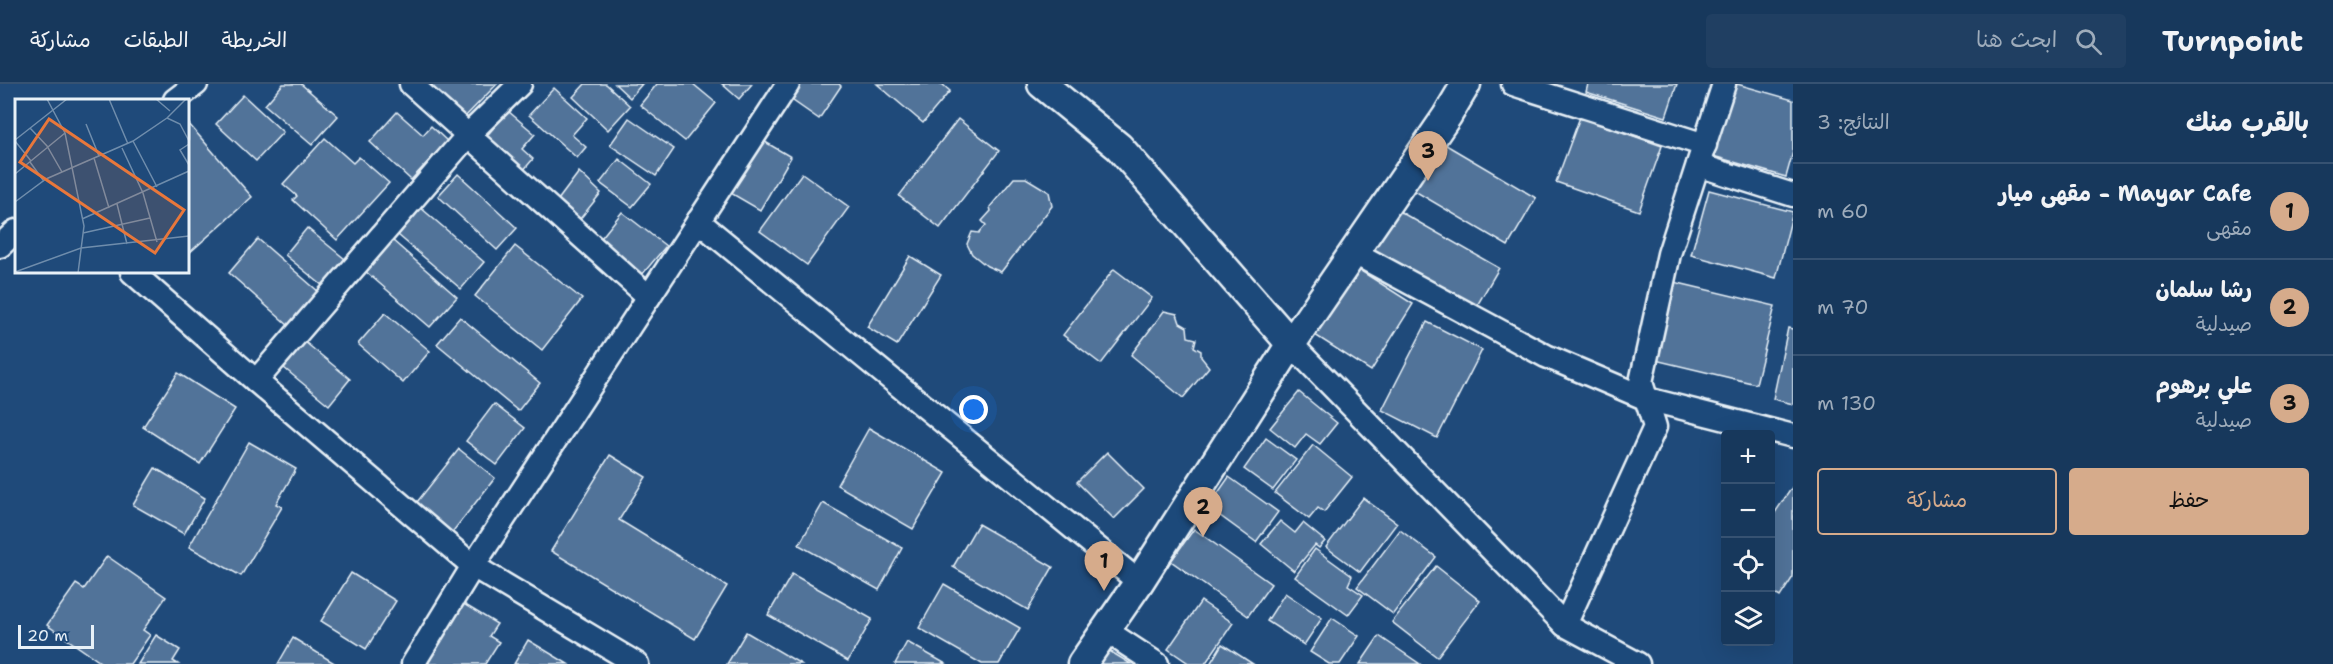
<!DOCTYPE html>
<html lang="ar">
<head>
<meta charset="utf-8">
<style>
  :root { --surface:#17385c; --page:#203f62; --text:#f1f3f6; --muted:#9eacbb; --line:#365272; --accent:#d6ab8b }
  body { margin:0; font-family:"Shantell Sans","Playpen Sans Arabic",sans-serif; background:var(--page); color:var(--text); direction:rtl }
  .controls { position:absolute; right:18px; bottom:18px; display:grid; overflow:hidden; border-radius:6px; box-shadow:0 6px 24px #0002 }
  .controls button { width:54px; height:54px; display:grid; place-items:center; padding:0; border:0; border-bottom:2px solid var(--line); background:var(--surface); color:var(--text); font:30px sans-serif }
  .scale { position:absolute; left:18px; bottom:15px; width:76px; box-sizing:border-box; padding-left:6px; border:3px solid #e8f1f8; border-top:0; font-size:16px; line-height:21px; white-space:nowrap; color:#e8f1f8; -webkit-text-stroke:4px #1f4a7a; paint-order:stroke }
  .you { position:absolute; left:974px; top:326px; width:21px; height:21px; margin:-15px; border:4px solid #fff; border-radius:50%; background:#1a73e8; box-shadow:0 0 0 9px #1a73e833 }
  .badge { display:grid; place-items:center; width:39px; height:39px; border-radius:50%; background:var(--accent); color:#111; font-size:20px; font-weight:700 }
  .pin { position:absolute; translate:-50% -50px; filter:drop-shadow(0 2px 3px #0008) }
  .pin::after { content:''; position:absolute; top:32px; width:21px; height:18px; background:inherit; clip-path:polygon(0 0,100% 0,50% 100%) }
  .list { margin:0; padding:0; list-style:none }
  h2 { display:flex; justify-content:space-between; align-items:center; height:78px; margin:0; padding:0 24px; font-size:26px }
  h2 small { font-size:20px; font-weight:400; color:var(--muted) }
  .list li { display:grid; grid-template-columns:39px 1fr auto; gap:18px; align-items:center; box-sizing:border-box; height:96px; padding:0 24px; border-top:2px solid var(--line) }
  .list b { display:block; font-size:22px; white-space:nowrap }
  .list p { margin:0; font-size:20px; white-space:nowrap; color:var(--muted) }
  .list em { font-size:20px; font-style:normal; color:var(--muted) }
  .actions { display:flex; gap:12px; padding:18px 24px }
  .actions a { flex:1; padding:14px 0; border:2px solid var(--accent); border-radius:6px; text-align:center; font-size:21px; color:var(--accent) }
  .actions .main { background:var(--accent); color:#111 }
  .icon { flex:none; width:33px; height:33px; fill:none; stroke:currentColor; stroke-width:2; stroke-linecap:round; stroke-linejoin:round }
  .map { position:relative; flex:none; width:1793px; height:580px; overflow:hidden; direction:ltr }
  header { display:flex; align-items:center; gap:36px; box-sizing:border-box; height:84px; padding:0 30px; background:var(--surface); border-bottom:2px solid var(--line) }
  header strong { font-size:28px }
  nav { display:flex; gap:33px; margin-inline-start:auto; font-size:21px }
  .search { width:420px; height:54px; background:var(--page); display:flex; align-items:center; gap:15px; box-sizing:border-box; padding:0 21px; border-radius:6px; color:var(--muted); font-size:22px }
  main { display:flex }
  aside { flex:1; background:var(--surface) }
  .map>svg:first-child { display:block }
</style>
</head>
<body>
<header>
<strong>Turnpoint</strong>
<div class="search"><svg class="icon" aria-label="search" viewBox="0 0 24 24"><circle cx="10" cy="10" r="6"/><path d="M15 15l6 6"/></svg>ابحث هنا</div>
<nav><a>الخريطة</a><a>الطبقات</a><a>مشاركة</a></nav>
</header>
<main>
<aside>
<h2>بالقرب منك<small>النتائج: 3</small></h2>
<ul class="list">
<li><span class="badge">1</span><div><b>Mayar Cafe - مقهى ميار</b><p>مقهى</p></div><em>60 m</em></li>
<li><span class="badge">2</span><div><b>رشا سلمان</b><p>صيدلية</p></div><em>70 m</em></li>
<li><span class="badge">3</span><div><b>علي برهوم</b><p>صيدلية</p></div><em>130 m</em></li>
</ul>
<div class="actions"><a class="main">حفظ</a><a>مشاركة</a></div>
</aside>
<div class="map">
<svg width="1793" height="580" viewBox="0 0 1793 580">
  <rect width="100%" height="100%" fill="#1f4a7a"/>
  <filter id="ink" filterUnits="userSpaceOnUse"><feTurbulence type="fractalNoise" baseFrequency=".0167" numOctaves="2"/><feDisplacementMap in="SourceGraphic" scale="12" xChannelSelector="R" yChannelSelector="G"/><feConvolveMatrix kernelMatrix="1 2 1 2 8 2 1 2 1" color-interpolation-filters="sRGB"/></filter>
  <g filter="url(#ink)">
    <g fill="#517399" stroke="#e8f1f8" stroke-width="1.5">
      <polygon points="283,0 301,0 338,32 312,61 265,21"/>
      <polygon points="422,0 497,0 461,37"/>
      <polygon points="585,0 606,0 630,22 608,46 573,13"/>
      <polygon points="615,0 642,0 630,14"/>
      <polygon points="657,0 693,0 716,19 685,57 640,21"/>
      <polygon points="722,0 752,0 739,15"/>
      <polygon points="794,0 839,0 841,2 819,35 786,12"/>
      <polygon points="877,0 942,0 950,7 923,39"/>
      <polygon points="1588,0 1677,0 1666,33 1586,8"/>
      <polygon points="1727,0 1737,0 1793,16 1793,68 1786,93 1706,70"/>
      <polygon points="554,4 587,34 572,51 586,63 577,74 529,31"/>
      <polygon points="243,11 283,48 256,77 216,40"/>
      <polygon points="508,27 535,50 522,65 533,75 522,88 484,55"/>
      <polygon points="397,28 423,51 431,42 447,57 411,96 370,58"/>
      <polygon points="1580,33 1662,62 1639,127 1556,98"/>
      <polygon points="629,34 674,65 656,92 610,61"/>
      <polygon points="958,35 999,67 940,144 899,112"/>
      <polygon points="188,39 252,113 188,170"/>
      <polygon points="325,54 353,79 359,73 389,99 337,156 293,116 297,112 283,100"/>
      <polygon points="760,55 791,73 760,126 729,108"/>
      <polygon points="1441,58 1536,114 1508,162 1413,106"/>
      <polygon points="619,75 651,100 632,123 600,99"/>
      <polygon points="579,88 601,109 580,135 558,116"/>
      <polygon points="802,89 849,123 807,181 760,147"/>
      <polygon points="458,90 517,144 497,166 438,112"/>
      <polygon points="1014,94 1026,94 1049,108 1052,122 1001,188 987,182 972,170 967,160 972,148 979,149 986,141 982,137 991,127 990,123"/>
      <polygon points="1709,106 1793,128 1776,194 1691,171"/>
      <polygon points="421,124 484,178 461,205 398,151"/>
      <polygon points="1397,126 1499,184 1475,225 1373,168"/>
      <polygon points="622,128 666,162 641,192 598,158"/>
      <polygon points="307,144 345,175 323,202 285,171"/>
      <polygon points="258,155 319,208 289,242 229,189"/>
      <polygon points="392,156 457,213 430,243 365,187"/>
      <polygon points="515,162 582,215 542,266 475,212"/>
      <polygon points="910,172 941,191 897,261 867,243"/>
      <polygon points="1114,185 1152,214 1101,280 1063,251"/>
      <polygon points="1358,185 1413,220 1371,287 1315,251"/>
      <polygon points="1674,198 1775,222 1756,300 1655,276"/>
      <polygon points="1164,227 1177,230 1180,239 1187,243 1188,253 1196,255 1194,263 1201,267 1201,273 1209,283 1183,314 1131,271"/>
      <polygon points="385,229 430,267 403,299 358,260"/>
      <polygon points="460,233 540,299 518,327 437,260"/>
      <polygon points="1427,238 1482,266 1437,354 1382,326"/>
      <polygon points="1788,244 1793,245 1793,320 1773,315"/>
      <polygon points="305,258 350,295 329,321 284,284"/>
      <polygon points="178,289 235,325 200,380 143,343"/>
      <polygon points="1299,308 1337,339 1320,360 1306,350 1295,364 1270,344"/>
      <polygon points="494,320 525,344 497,381 466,357"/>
      <polygon points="869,344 946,389 913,445 837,401"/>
      <polygon points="1266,354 1296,376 1273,406 1244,385"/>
      <polygon points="249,358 296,385 276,420 282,423 241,492 189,463"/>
      <polygon points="1313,361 1352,393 1324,428 1318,424 1309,435 1275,409"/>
      <polygon points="459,365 495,394 450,451 413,423"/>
      <polygon points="1107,368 1144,405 1114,435 1077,398"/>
      <polygon points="610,371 646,393 619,436 727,502 695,555 551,467"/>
      <polygon points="155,384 205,414 184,450 133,421"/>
      <polygon points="1229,393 1278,428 1256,458 1208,423"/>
      <polygon points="1793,402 1793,493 1780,513 1770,507 1770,436"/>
      <polygon points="1363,414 1397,439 1360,488 1326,463"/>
      <polygon points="823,419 902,464 879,506 799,461"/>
      <polygon points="1280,437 1295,449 1303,439 1325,457 1319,464 1315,461 1294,487 1261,460"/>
      <polygon points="978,440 1053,483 1028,526 953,483"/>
      <polygon points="1194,445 1271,500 1248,532 1171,477"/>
      <polygon points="1400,446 1436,473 1393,530 1357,503"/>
      <polygon points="1315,465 1352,492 1348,501 1363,511 1348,531 1295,493"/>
      <polygon points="107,472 166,513 143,546 150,551 130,580 103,580 47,541 76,500 84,505"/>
      <polygon points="1436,482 1480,517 1437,573 1392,538"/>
      <polygon points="351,489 396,517 366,565 321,537"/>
      <polygon points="792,490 872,535 848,577 768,531"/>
      <polygon points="944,500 1020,544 999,580 982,580 919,544"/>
      <polygon points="1285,509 1322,534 1304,561 1267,537"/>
      <polygon points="457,516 497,540 489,552 499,558 485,580 418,580"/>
      <polygon points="1201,517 1233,539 1205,580 1190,580 1168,565"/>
      <polygon points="1332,534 1359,552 1340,580 1329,580 1310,568"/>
      <polygon points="746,548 801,580 727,580"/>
      <polygon points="156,551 180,566 173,577 178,580 138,580"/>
      <polygon points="1379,552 1420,580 1360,580"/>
      <polygon points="293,554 336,580 278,580"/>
      <polygon points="528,556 568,580 514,580"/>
      <polygon points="907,558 946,580 895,580"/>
      <polygon points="1222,560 1253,580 1210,580"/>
      <polygon points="1103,563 1131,580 1093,580"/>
    </g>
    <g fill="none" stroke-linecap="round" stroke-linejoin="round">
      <g stroke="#e8f1f8" stroke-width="27">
        <g id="minor">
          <polyline points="411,0 649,213"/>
          <polyline points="1513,0 1705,61"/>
          <polyline points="175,16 196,0"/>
          <polyline points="1698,81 1793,111"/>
          <polyline points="698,137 1139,498"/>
          <polyline points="0,162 16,147"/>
          <polyline points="1353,168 1546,272 1647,315 1793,352"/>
          <polyline points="132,188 256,297 473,482 637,580"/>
          <polyline points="1291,260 1565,541 1638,580"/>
          <polyline points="256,297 468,51 520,0"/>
          <polyline points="1565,541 1655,343 1641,298 1669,170 1724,0"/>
          <polyline points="1105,546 1157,580"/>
          <polyline points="413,580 473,482 788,0"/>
        </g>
      </g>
      <g stroke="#e8f1f8" stroke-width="33">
        <g id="tertiary">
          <polyline points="1042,0 1119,63 1291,260"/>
          <polyline points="1082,580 1139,498 1291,260 1447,32 1466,0"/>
        </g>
      </g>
      <use href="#minor" stroke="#1f4a7a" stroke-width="22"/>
      <use href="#tertiary" stroke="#1f4a7a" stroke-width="28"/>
    </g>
  </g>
  <g transform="translate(15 15)">
    <rect width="174" height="174" fill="#1f4a7a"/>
    <path fill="none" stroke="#6f8dac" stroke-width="1.5" d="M 32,0 L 50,34 L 69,127 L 63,174M 94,0 L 113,45M 141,0 L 155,12M 152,19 L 165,25 L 174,42M 71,25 L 84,57M 15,29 L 32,47 L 47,73M 0,41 L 52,0M 0,42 L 16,62M 118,42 L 142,88M 174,45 L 165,51 L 174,66M 107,49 L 128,94 L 142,143M 79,59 L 94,109M 15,63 L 28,81M 0,75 L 50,34M 0,103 L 31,80 L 118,42 L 152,19 L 171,0M 102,105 L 112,145M 67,120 L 174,72M 68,134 L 135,119M 0,173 L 66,149 L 174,137"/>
    <path fill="#e8773b" fill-opacity="0.15" stroke="#e8773b" stroke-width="3" d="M 34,20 L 169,111 L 140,154 L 5,63 Z"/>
    <rect width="174" height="174" fill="none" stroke="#e8f1f8" stroke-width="3"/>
  </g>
</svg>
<div class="controls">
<button>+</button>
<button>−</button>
<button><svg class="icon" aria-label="locate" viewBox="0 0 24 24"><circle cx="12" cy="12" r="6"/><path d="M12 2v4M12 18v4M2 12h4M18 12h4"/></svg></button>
<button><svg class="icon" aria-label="layers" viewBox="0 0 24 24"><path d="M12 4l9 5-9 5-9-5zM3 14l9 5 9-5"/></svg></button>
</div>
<div class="scale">20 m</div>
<div class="you"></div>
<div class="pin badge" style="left:1104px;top:507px">1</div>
<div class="pin badge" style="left:1203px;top:453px">2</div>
<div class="pin badge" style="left:1428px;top:97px">3</div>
</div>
</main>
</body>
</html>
